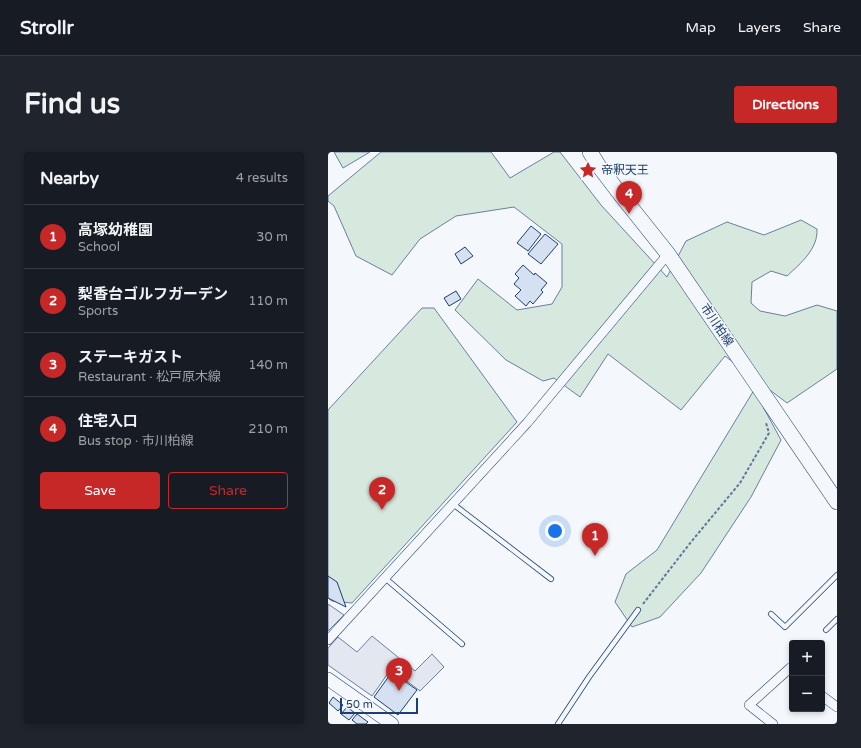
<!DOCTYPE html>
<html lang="en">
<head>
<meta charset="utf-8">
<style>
  :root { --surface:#171b24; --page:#20242c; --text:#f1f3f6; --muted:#9ea1a6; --line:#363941; --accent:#c62828 }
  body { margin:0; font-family:"Varela Round","Noto Sans JP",sans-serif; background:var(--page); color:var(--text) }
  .controls { position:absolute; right:12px; bottom:12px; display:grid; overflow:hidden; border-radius:4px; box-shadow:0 2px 6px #0003 }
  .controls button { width:36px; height:36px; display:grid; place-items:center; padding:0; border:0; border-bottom:1px solid var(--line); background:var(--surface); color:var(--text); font:20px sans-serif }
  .scale { position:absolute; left:12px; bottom:10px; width:78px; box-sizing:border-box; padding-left:4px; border:2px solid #1d3f73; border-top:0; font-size:11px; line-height:14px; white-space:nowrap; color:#1d3f73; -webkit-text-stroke:3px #f4f7fb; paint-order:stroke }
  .you { position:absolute; left:227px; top:379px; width:14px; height:14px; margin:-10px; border:3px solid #fff; border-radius:50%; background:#1a73e8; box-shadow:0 0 0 6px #1a73e833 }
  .badge { display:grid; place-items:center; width:26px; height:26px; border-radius:50%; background:var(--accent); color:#fff; font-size:13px; font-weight:700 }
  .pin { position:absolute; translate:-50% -33px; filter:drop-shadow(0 1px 2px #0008) }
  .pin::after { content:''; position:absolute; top:21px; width:14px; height:12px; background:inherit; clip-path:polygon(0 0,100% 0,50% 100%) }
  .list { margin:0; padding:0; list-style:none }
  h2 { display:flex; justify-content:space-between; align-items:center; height:52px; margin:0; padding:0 16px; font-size:17px }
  h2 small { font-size:13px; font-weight:400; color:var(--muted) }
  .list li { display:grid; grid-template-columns:26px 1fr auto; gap:12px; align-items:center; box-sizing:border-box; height:64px; padding:0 16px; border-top:1px solid var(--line) }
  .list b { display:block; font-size:15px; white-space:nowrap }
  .list p { margin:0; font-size:13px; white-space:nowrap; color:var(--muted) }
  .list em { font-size:13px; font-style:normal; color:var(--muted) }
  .actions { display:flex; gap:8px; padding:12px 16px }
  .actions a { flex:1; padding:9px 0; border:1px solid var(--accent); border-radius:4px; text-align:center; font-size:14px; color:var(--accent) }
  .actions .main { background:var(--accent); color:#fff }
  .map { position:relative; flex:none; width:509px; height:572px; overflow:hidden; border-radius:4px }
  header { display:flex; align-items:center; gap:24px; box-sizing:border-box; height:56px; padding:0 20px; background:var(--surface); border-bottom:1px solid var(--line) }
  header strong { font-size:19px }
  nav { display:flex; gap:22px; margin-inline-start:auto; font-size:14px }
  .intro { display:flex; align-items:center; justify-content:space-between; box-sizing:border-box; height:96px; padding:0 24px }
  h1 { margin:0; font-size:28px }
  .button { padding:10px 18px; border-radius:4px; background:var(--accent); color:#fff; font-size:14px; font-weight:700 }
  main { display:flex; gap:24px; padding:0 24px }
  aside { flex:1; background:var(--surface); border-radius:4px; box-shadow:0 2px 6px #0003 }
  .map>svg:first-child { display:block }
</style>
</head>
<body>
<header>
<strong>Strollr</strong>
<nav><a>Map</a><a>Layers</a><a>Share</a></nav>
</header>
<div class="intro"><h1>Find us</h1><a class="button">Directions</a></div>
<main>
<aside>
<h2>Nearby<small>4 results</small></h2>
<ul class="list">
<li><span class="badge">1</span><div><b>高塚幼稚園</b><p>School</p></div><em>30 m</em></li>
<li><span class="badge">2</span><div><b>梨香台ゴルフガーデン</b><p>Sports</p></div><em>110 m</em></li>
<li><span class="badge">3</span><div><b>ステーキガスト</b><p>Restaurant · 松戸原木線</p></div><em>140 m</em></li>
<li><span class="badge">4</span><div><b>住宅入口</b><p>Bus stop · 市川柏線</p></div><em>210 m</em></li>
</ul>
<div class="actions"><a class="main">Save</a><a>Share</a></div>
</aside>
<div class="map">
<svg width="509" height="572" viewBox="0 0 509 572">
  <rect width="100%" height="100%" fill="#f4f7fb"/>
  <g fill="#d7e8df" stroke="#687fa3">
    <polygon points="6,0 42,0 15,16"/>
    <path d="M 53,0 L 163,0 L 182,26 L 226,0 L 232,0 L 273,53 L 339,125 L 358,89 L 399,70 L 436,83 L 473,68 L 489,77 C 490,97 473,111 459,124 L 443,119 L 424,130 L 423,151 L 432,159 L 457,164 L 489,153 L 509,159 L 509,217 L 459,251 L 397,204 L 353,258 L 280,202 L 252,245 L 226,226 L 215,229 L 178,208 L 127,158 L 150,127 L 189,158 L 224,152 L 234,135 L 234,92 L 186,55 L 128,64 L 92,87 L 64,123 L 28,104 L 6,54 L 0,49 L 0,44 Z"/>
    <polygon points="94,156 106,156 189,270 24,451 4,449 0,446 0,258"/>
    <polygon points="426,238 453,288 423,345 373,421 332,465 304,475 287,450 298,422 329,398"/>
  </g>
  <g fill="#e3e8f0" stroke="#687fa3">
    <polygon points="0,452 16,463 0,479"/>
    <polygon points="44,484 87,519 104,502 116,515 92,539 63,517 44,544 0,513 0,496 10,485 29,500"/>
  </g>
  <g fill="#d5e0f0" stroke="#1d3f73">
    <polygon points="203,74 213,82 200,99 189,91"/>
    <polygon points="217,82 230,92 213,112 200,102"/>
    <polygon points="137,95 145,104 133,112 127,102"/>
    <polygon points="195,113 206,123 207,121 219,131 213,138 215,140 205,152 202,149 198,154 187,144 193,138 186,132 191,126 187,122"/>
    <polygon points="128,139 133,147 121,154 116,146"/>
    <polygon points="0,424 9,430 18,455 0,446"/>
    <polygon points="64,520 89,538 70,563 46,545"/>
    <polygon points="5,545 15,553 10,559 1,551"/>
    <polygon points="19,555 27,561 21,568 13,562"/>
    <polygon points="29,562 40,570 38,572 29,572 24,568"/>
  </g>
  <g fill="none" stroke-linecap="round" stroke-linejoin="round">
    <g stroke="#1d3f73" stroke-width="6">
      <g id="service">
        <polyline points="125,352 223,427"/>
        <polyline points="57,426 134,492"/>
        <polyline points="443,462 457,475 509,423"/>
        <polyline points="498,478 509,467"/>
        <polyline points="230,572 261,525 310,458"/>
      </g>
    </g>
    <g stroke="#1d3f73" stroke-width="10">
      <g id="minor">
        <polyline points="0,488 199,271 340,102"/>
        <polyline points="494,544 509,555"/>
        <polyline points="445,572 421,553 462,516 464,518"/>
      </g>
    </g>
    <g stroke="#1d3f73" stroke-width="14">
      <polyline id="secondary" points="0,527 64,572"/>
    </g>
    <g stroke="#1d3f73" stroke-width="16">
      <polyline id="primary" points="262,0 270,13 289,38 340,102 509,350"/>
    </g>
    <polyline stroke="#5e769c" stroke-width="2" stroke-dasharray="3 2" stroke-linecap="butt" points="315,452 363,390 412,331 441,281 438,271"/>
    <use href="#service" stroke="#f4f7fb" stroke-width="4.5"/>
    <use href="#minor" stroke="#f4f7fb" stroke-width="9"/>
    <use href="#secondary" stroke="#f4f7fb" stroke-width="13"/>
    <use href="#primary" stroke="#f4f7fb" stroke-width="15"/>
  </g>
  <defs>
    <g id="sight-bare" transform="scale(1.38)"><path d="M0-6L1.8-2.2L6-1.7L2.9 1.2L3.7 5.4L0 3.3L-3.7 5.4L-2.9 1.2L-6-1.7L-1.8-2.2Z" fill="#c62828" stroke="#f4f7fb" stroke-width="2.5" paint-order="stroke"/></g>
  </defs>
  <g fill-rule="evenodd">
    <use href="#sight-bare" x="260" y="18"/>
  </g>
  <g text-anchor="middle" stroke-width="3" stroke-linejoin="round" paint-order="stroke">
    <g font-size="12" fill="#1d3f73" stroke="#f4f7fb" text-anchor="start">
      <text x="273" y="22">帝釈天王</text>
    </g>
    <g font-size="12" fill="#1d3f73" stroke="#f4f7fb">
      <text transform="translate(389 173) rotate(56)" y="4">市川柏線</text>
    </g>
  </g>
</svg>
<div class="controls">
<button>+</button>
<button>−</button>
</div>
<div class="scale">50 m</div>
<div class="you"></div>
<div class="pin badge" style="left:267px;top:404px">1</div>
<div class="pin badge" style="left:54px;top:358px">2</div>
<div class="pin badge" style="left:71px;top:539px">3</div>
<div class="pin badge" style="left:301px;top:62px">4</div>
</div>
</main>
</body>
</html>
